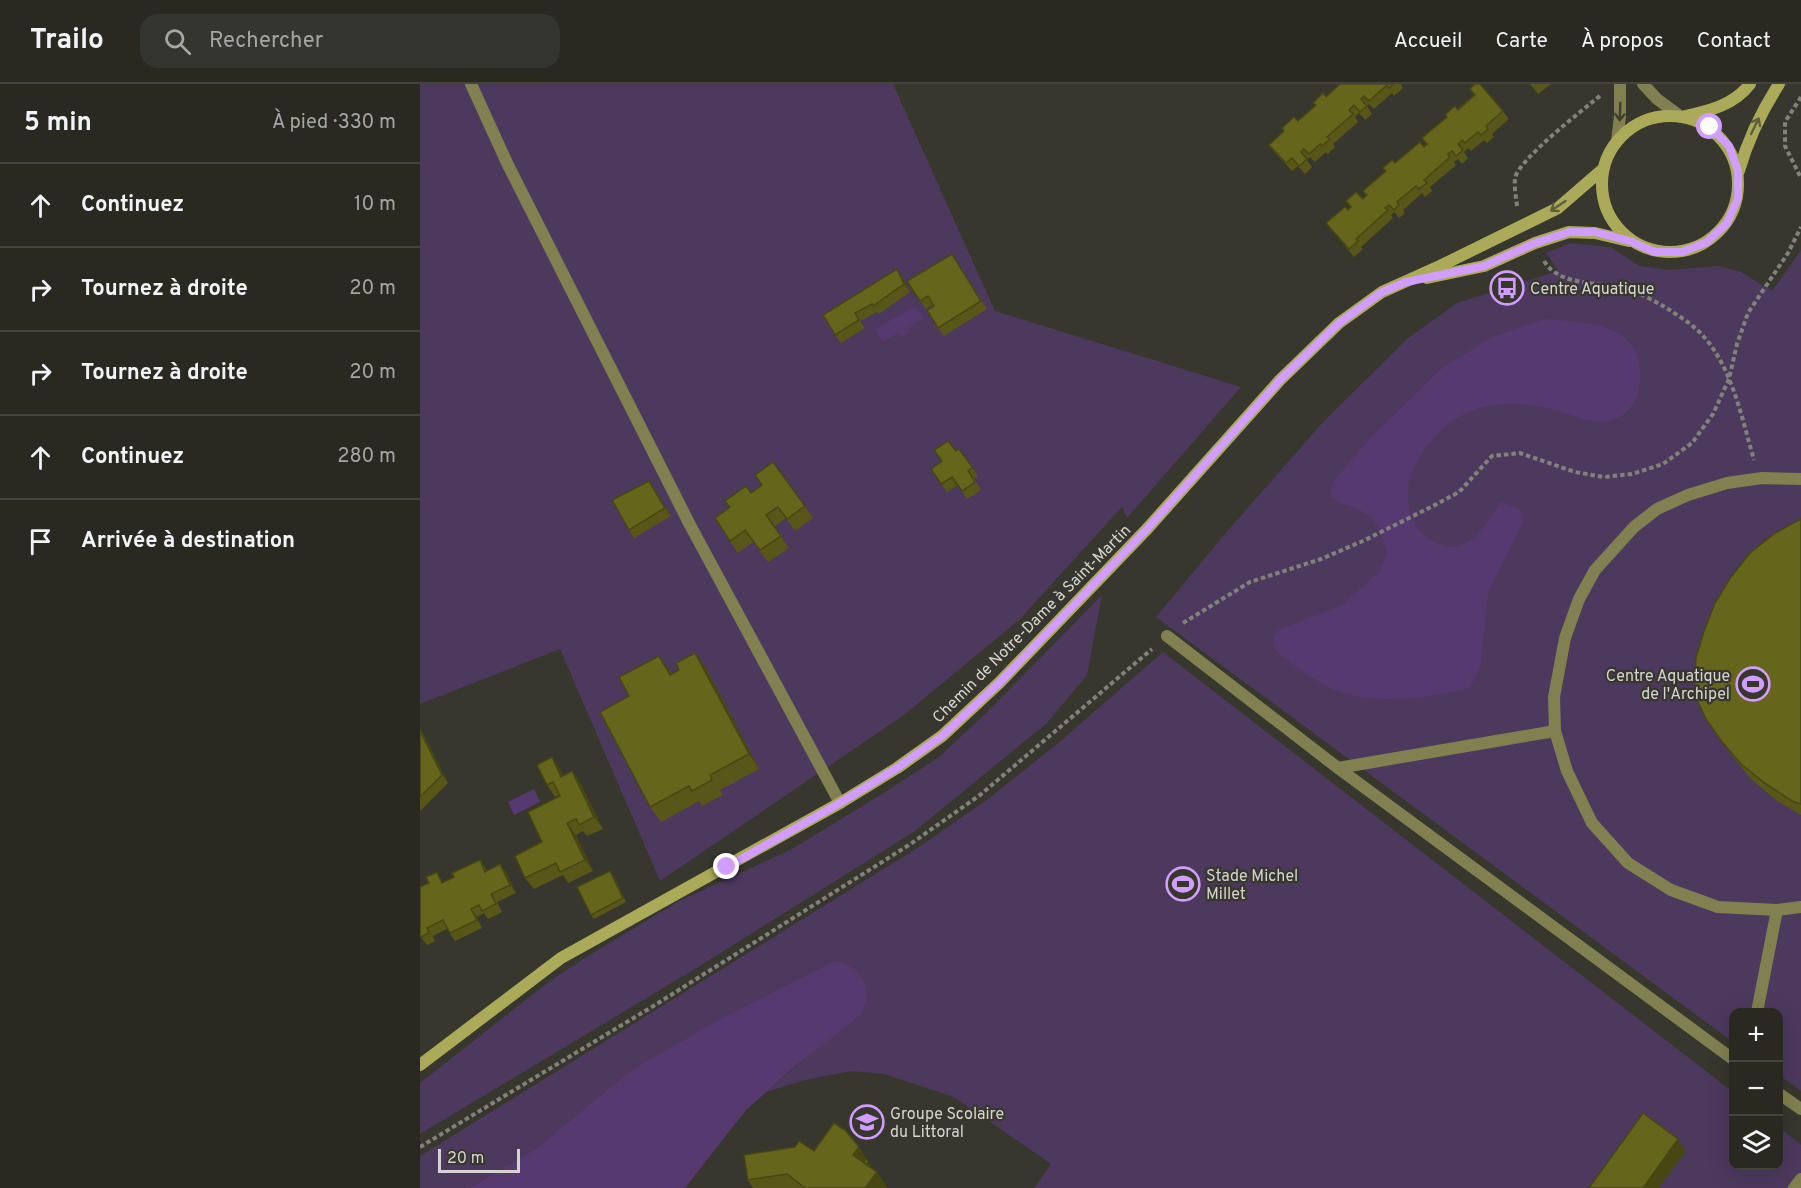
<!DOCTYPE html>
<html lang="fr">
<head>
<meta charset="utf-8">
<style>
  :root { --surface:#292922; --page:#35352f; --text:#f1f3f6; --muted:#a5a6a5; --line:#454540 }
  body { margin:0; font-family:Overpass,sans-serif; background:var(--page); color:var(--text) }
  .controls { position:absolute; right:18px; bottom:18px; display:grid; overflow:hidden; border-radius:12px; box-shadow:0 6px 24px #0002 }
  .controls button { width:54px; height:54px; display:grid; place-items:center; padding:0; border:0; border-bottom:2px solid var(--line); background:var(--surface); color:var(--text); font:30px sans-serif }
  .scale { position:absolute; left:18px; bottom:15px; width:82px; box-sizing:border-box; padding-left:6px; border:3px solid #d4d5cf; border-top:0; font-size:16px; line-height:21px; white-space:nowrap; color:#d4d5cf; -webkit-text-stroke:4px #37372e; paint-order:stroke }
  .stop { position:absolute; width:18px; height:18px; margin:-14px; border:4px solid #d19dfe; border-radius:50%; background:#fff }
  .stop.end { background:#d19dfe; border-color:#fff; box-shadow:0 2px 6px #0008 }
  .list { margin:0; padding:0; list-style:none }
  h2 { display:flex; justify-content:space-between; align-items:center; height:78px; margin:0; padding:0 24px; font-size:26px }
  h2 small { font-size:20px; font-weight:400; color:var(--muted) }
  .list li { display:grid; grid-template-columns:39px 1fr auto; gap:18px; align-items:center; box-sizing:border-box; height:84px; padding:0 24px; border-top:2px solid var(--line) }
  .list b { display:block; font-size:22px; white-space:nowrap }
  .list em { font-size:20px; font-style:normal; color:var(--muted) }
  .icon { flex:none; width:33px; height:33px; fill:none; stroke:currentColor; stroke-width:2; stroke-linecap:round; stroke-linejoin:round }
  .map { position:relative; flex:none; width:1381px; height:1104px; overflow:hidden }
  header { display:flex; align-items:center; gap:36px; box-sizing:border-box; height:84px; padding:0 30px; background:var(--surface); border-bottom:2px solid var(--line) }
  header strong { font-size:28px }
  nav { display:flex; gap:33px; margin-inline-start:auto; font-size:21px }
  .search { width:420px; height:54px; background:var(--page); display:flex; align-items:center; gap:15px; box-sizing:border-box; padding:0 21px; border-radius:18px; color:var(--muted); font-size:22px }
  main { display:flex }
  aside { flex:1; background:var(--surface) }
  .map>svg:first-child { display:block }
</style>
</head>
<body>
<header>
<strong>Trailo</strong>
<div class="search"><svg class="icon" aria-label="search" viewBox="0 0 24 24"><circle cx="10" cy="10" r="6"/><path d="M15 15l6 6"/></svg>Rechercher</div>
<nav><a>Accueil</a><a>Carte</a><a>À propos</a><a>Contact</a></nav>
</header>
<main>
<aside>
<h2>5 min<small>À pied · 330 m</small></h2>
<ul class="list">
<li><svg class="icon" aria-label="ahead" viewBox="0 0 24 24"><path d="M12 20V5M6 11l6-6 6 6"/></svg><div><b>Continuez</b></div><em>10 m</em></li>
<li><svg class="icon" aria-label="right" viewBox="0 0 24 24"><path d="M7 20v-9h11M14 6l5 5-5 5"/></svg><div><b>Tournez à droite</b></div><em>20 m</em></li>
<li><svg class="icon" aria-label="right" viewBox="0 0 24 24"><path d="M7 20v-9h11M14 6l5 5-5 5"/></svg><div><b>Tournez à droite</b></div><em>20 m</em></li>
<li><svg class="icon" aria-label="ahead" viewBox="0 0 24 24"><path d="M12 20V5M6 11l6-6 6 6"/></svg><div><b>Continuez</b></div><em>280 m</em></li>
<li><svg class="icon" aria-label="arrive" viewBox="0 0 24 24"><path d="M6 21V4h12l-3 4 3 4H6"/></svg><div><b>Arrivée à destination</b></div></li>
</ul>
</aside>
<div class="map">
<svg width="1381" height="1104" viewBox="0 0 1381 1104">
  <rect width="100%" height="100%" fill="#37372e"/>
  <g fill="#4c395d">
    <polygon points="0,0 473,0 575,227 821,303 707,434 702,423 599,536 484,631 240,797 140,565 0,620"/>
    <polygon points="1150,159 1190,163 1220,182 1249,186 1299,182 1321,188 1352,207 1381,166 1381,1007 1359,991 1358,928 1314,928 1313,958 736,533 804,451 904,337 988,254 1037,219 1138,187 1126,169"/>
    <polygon points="682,511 667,591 627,639 495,747 280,882 0,1050 0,999 127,899 171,870 259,817 372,765 462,710 519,673 566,629"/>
    <polygon points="743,568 1313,1008 1314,1082 1358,1082 1359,1043 1381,1061 1381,1104 614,1104 631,1080 534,1013 464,990 431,987 385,996 346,1008 395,966 441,931 435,885 423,878 414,877 210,987 114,1066 49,1104 0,1104 0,1072 499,763 568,715 637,660"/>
  </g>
  <g fill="#56396f">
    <polygon points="496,222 504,235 489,243 489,248 486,251 482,252 478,249 462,258 455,245"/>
    <path d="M 1124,235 C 1169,238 1227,239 1220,300 C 1219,312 1211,328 1199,333 C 1178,344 1159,333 1138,327 C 1092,314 1047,316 1014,354 C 998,372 987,391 988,415 C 988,431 997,449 1012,457 C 1048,477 1062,443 1081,418 L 1100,425 L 1104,433 L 1101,443 L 1069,506 L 1060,584 L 1050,604 C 1010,614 961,621 921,608 C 899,601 871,580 854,565 L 854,551 L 860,545 L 921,522 L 960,487 L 967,468 C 961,448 958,434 937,425 C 927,420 919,420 911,412 L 911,403 L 916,394 L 952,352 L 1021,285 L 1070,254 Z"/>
    <polygon points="114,705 120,718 94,731 88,718"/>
    <polygon points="414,877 423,878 435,885 441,892 446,901 447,915 441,931 373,984 326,1026 265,1104 49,1104 114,1066 210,987 304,933"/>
  </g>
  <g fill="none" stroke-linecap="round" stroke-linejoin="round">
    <g stroke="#82827b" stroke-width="4" stroke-dasharray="4.5 3" stroke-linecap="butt">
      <polyline points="1381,13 1365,38 1365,62 1381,94"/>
      <path d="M 1097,122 C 1096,113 1094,103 1095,94 C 1100,74 1163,26 1181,11"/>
      <path d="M 1124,177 C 1139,202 1178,198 1203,204 C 1217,207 1232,216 1245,223 C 1259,232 1274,241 1285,254 C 1313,287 1322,335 1334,376"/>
      <polyline points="763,539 830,498 901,475 943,457 1013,422 1039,408 1072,372 1100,369 1155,388 1184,393 1212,390 1243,380 1272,359 1293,330 1309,295 1317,260 1328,229 1368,169 1381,143"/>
      <polyline points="0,1063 235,921 489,761 560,711 732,565"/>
    </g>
    <g stroke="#818050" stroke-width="12">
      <polyline points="51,0 88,81 270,441 420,719"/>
      <polyline points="1374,1104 1381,1095"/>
    </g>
    <g stroke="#818050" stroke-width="12">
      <polyline points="1223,0 1237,15 1260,32"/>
      <polyline points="1197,57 1200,32 1200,0"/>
      <polyline points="1381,395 1342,394 1307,399 1268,411 1237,425 1214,443 1175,486 1159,515 1145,554 1134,613 1135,647 1147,687 1172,739 1208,779 1251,806 1298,823 1357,826 1381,823"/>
      <polyline points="747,552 918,684 1314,976"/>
      <polyline points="918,684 1135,647"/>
      <polyline points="1337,928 1357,826"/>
      <polyline points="1358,1009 1381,1025"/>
    </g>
    <g stroke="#abaa59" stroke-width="12">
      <circle cx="1250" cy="100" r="68"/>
      <path d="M 1265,32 C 1289,27 1314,21 1330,0"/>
      <path d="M 1319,87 C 1328,55 1341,28 1359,0"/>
      <polyline points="1007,194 1064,182 1115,159 1149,148 1175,149 1209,157"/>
      <polyline points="0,981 141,874 420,719 477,684 522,652 579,599 727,445 860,296 919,239 962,208 1020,182 1138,124 1183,85"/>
    </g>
  </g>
  <g fill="#585718">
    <polygon points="920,0 982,0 981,1 983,4 974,12 972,9 954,25 949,20 947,22 952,30 945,36 939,29 935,33 938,38 913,60 915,63 908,70 906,68 895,78 890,73 887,76 892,83 885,90 878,82 872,87 855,69 849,61 895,22 893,19 906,13"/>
    <polygon points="1110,0 1131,0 1118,10"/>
    <polygon points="1050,5 1083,27 1089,35 1072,50 1074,53 1067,59 1064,56 1051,67 1048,64 1044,68 1048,74 1042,80 1038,75 1034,78 1036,81 1010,103 1012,107 1005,113 1002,109 983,126 985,129 979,134 974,128 971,131 973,134 941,163 943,165 934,173 906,139 928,126 931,124 926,117 943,115 946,112 943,107 975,79 1007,60 1002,54 1054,11"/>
    <polygon points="532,170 567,225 524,252 518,244 513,220 506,225 500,217"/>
    <polygon points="477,185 482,193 490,208 459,230 457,228 440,237 445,244 421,259 415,251"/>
    <polygon points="539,365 558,392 554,394 561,406 547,415 538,401 527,408 511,385"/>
    <polygon points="353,378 393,434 375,447 366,434 354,443 369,464 348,478 333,458 318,469 295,434 342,401"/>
    <polygon points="229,397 251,432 214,454 209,446"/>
    <polygon points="1381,435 1381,731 1356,716 1332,696 1313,673 1302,658"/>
    <polygon points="275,569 286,584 339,685 300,706 303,711 282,722 279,717 241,738 230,723 209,612 250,587 252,590 259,586"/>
    <polygon points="0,645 28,699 0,727"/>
    <polygon points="140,685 143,692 152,687 160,699 183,745 167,752 163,747 156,751 173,787 148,799 143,791 114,805 105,794 122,758 140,712 139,711 135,713 127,701"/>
    <polygon points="60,776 67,787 86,788 96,809 77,818 82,828 68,835 64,829 57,833 62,844 35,857 27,845 13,852 15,857 7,861 1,853 0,853 0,803 23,798 34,793"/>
    <polygon points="193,791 206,818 174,835 171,831"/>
    <polygon points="394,1067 449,1078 451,1082 450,1083 467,1103 467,1104 333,1104 328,1096"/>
  </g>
  <g fill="#474714">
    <polygon points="477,185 482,193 490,208 484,200"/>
    <polygon points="229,397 235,405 251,432 245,424"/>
    <polygon points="275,569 286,584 339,685 329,670"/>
    <polygon points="239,572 250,587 260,606 250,591"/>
    <polygon points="0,645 3,649 28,699 22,691"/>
    <polygon points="132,673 140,685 149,705 141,693"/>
    <polygon points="152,687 160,699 183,745 174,733"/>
    <polygon points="147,739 156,751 173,787 165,776"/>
    <polygon points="80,780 86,788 96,809 90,801"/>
    <polygon points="51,825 57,833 62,844 57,836"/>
    <polygon points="1258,1055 1266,1067 1239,1104 1223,1104"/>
    <polygon points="439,1063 451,1082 447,1089 433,1071"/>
    <polygon points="457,1088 467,1103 467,1104 445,1104"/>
  </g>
  <g fill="#66651c" stroke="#474714" stroke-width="1.5">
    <polygon points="920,0 973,0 969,4 967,1 949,17 944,12 941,15 947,22 940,28 934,21 929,26 933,30 907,53 910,55 902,62 900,60 889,70 884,65 881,68 887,75 879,82 872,74 866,79 849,61 864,47 862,44 874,33 878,37 896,21 893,19 903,9 906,13"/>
    <polygon points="1055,0 1060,0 1083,27 1066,42 1068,45 1061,51 1058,48 1045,59 1042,56 1038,60 1043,66 1036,72 1032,67 1028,70 1030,73 1004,96 1007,99 999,105 996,102 977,118 979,121 974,126 969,121 965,124 968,126 936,155 938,157 929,165 906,139 925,123 928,126 931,123 926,117 936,108 943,115 947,111 943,107 966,87 963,84 972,76 975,79 1000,58 1004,63 1007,60 1002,54 1027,33 1026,30 1035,22 1038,26 1055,11 1050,5"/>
    <polygon points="532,170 561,217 518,244 507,226 514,222 508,212 500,217 487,197"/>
    <polygon points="477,185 484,200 453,222 452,220 435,229 439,236 415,251 403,231"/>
    <polygon points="528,357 536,367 539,365 553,384 548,386 555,398 542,407 532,393 521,400 511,385 522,377 514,366"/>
    <polygon points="353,378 385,422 367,435 358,423 346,431 361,452 340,466 325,446 310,457 295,434 310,423 305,417 326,402 331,409 342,401 335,391"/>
    <polygon points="229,397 245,424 209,446 192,416"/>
    <polygon points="1381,435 1381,720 1372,717 1346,700 1322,681 1302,658 1286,635 1277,616 1274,595 1276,574 1284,547 1295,519 1311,493 1330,469 1355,449"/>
    <polygon points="275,569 329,670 290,691 292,696 272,707 269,702 230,723 180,628 209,612 199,593 239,572 250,591 259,586 256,579"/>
    <polygon points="0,647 22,691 0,713"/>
    <polygon points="132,673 141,693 152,687 174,733 159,741 156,735 147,739 165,776 140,788 136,779 105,794 95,772 122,758 108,728 140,712 133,698 127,701 117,681"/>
    <polygon points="60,776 65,788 80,780 90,801 71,810 76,820 62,827 59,821 51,825 57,836 30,849 23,836 7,844 9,849 1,853 0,851 0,803 9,799 6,793 17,788 22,799 34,793 32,789"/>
    <polygon points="190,787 203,814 171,831 157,803"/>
    <polygon points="1223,1029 1258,1055 1223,1104 1169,1104"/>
    <polygon points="414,1039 425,1046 439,1063 433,1071 457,1088 445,1104 385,1104 367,1090 328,1096 324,1071 375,1063 379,1057 394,1067"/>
    <polygon points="446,1074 448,1078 447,1081 444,1078"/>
  </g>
  <defs><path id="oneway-shaft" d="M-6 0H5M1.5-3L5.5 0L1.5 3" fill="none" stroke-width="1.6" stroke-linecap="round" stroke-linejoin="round" transform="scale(1.5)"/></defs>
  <use stroke="#3e3e31" href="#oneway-shaft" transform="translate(1200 28) rotate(92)"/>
  <g stroke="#605f3d">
    <use href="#oneway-shaft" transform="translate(1335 42) rotate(-64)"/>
    <use href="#oneway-shaft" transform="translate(1138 122) rotate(146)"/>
  </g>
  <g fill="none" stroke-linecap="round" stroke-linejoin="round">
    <polyline stroke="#d19dfe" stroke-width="8" points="307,783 420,719 477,684 522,652 579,599 727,445 860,296 919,239 962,208 986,198 1064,182 1115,159 1149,148 1175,148 1210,157 1235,168 1262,168 1287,158 1307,139 1318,114 1318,87 1309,62 1290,43"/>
  </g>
  <defs>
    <g id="bus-ring" transform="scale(1.725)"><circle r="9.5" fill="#37372e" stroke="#d19dfe" stroke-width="1.5"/><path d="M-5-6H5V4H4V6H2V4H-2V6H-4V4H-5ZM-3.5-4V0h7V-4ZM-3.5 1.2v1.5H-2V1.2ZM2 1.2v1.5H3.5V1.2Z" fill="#d19dfe"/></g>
    <g id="stadium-ring" transform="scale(1.725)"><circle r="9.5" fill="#37372e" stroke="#d19dfe" stroke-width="1.5"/><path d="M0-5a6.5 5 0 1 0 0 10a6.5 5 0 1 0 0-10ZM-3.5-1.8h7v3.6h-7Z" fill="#d19dfe"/></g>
    <g id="school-ring" transform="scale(1.725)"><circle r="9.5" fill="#37372e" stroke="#d19dfe" stroke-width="1.5"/><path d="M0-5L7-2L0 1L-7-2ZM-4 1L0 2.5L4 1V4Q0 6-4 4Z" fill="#d19dfe"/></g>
  </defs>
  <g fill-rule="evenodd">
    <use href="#bus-ring" x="1087" y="204"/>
    <use href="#stadium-ring" x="1333" y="600"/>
    <use href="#stadium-ring" x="763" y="800"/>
    <use href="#school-ring" x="447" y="1038"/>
  </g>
  <g text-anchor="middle" stroke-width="4.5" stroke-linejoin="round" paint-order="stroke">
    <g font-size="16" fill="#d4d5cf" stroke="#37372e" text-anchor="start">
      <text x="1110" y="210">Centre Aquatique</text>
      <text x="1310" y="597" text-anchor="end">Centre Aquatique<tspan x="1310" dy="18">de l'Archipel</tspan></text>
      <text x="786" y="797">Stade Michel<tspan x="786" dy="18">Millet</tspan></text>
      <text x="470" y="1035">Groupe Scolaire<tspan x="470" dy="18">du Littoral</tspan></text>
    </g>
    <g font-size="16" fill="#d4d5cf" stroke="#37372e">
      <text transform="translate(611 539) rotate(-45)" y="6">Chemin de Notre-Dame à Saint-Martin</text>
    </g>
  </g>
</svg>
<div class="controls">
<button>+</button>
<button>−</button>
<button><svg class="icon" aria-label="layers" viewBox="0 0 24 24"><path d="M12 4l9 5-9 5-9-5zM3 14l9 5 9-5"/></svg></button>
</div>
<div class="scale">20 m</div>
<div class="stop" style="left:1290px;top:43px"></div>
<div class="stop end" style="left:307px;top:783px"></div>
</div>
</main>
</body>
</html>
